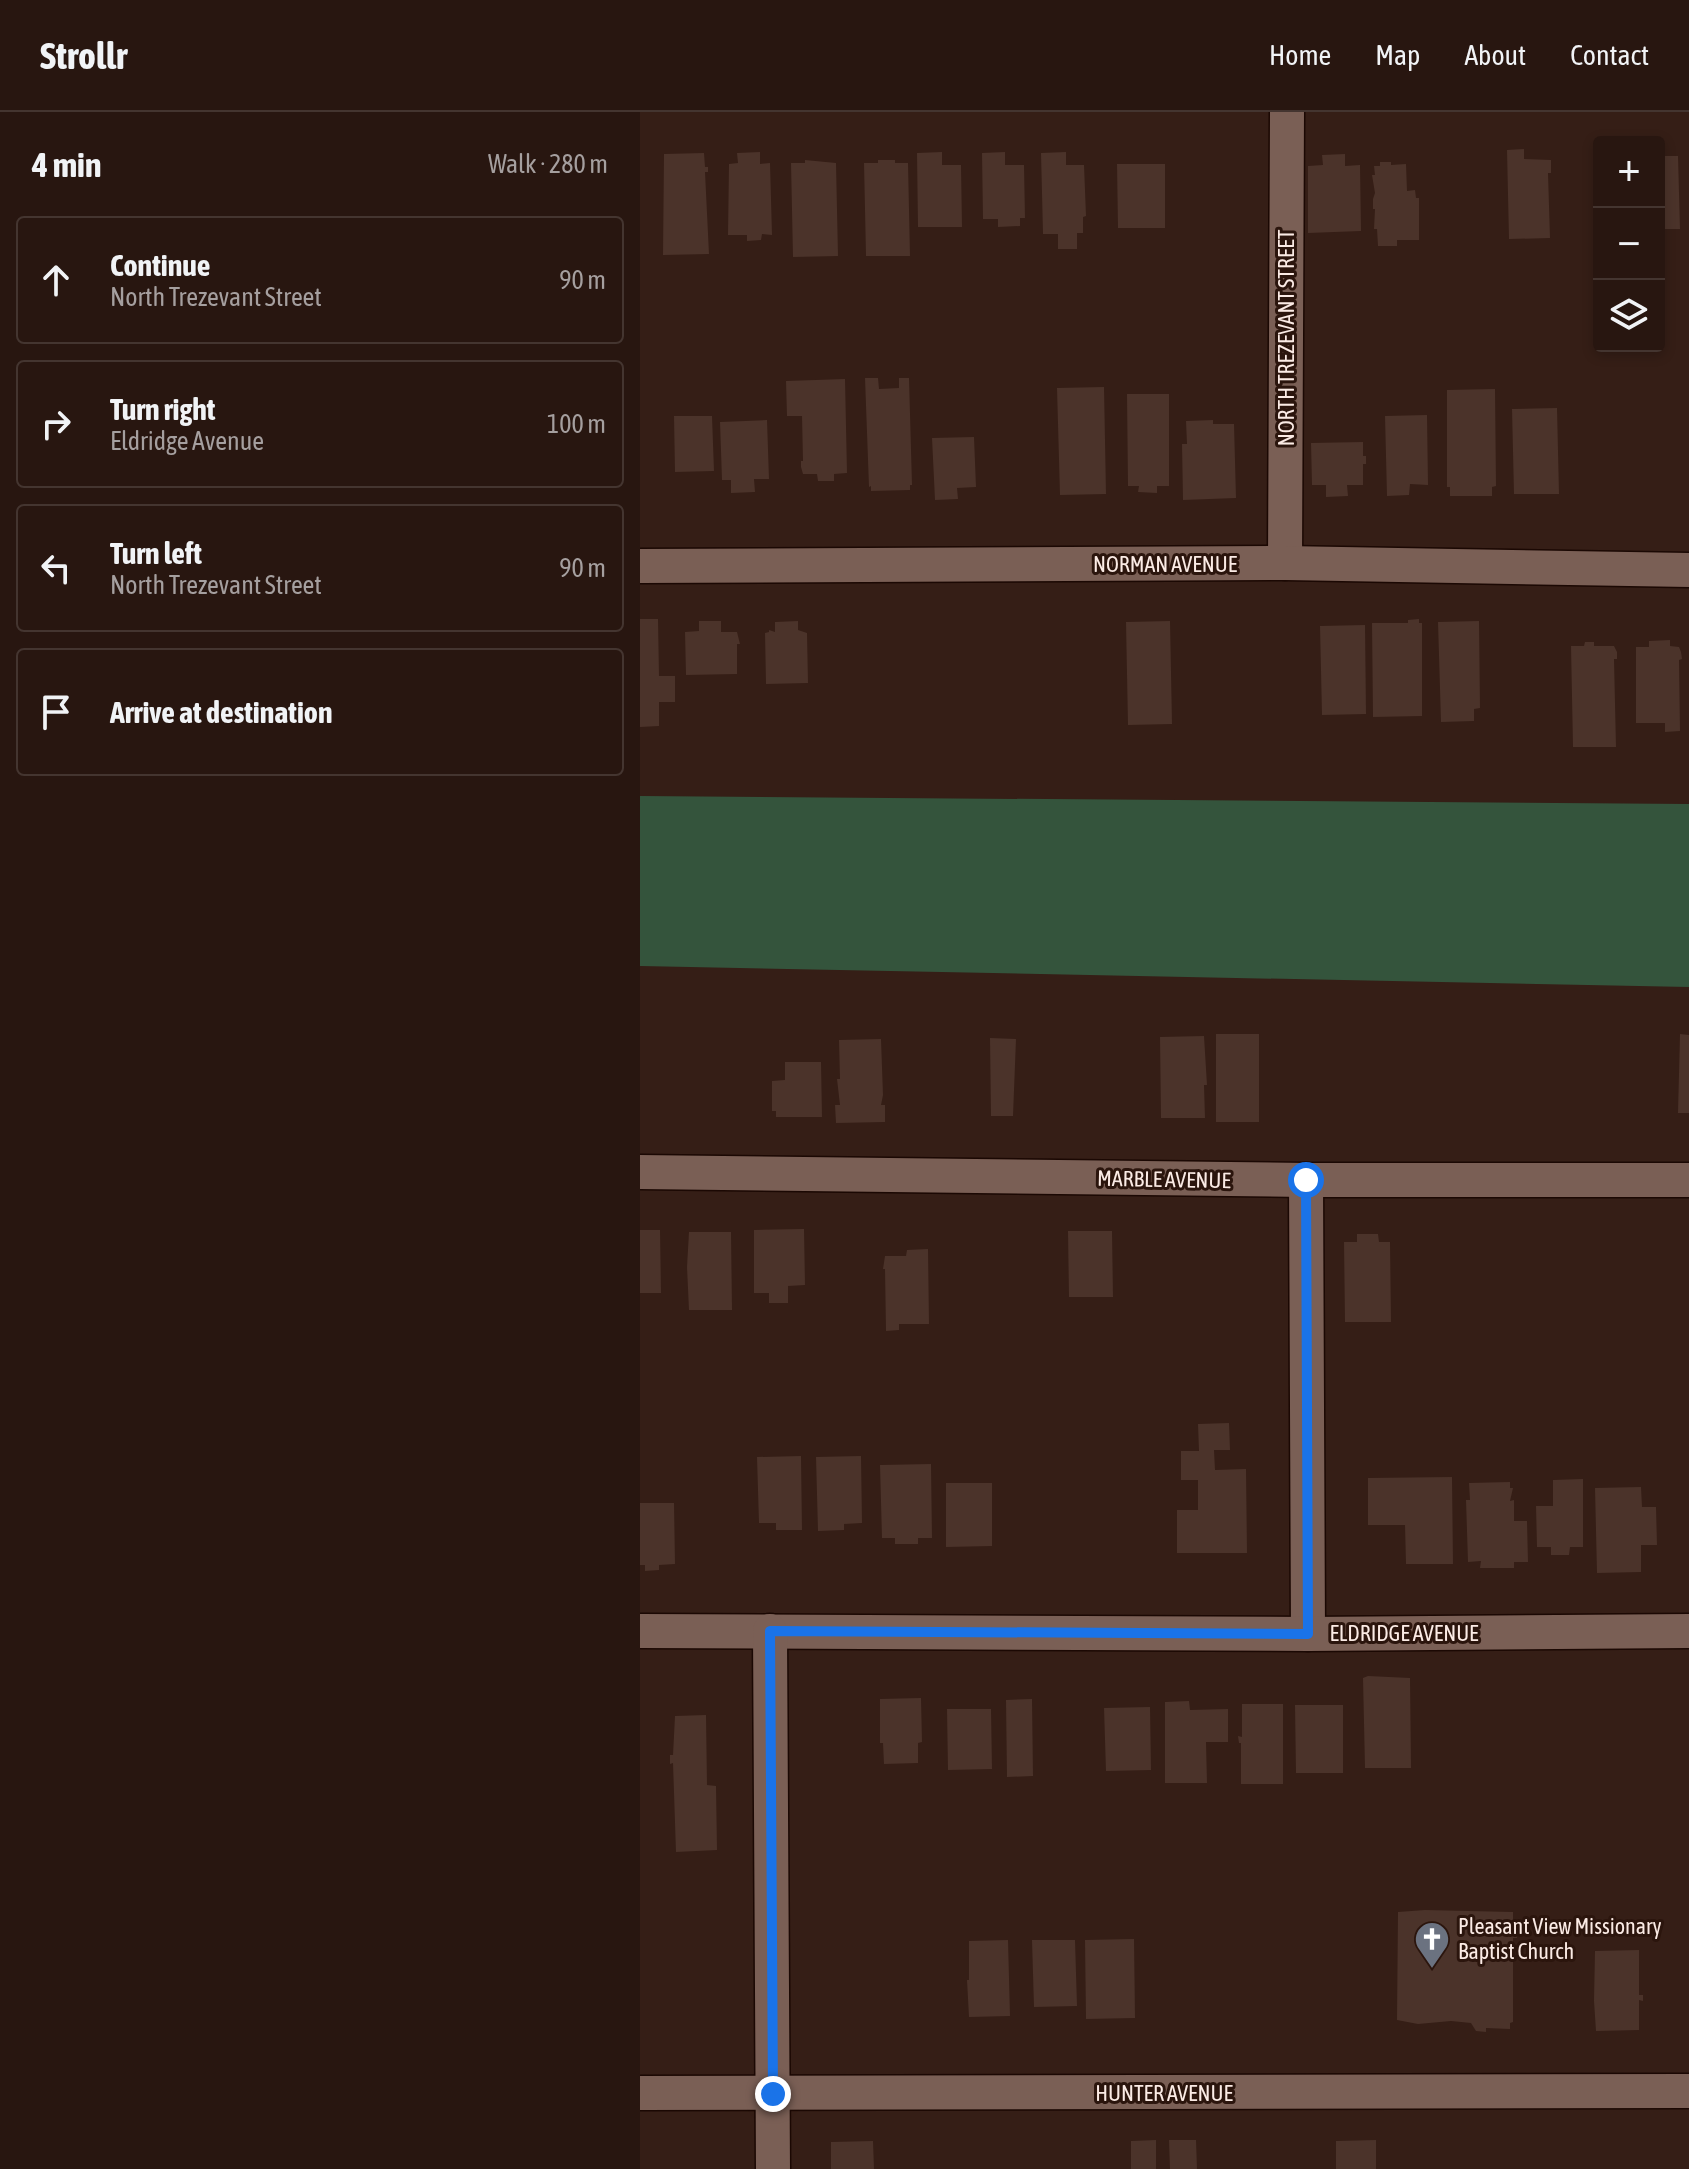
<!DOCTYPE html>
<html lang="en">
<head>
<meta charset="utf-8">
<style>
  :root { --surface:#281610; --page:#301f19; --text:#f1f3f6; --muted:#a59f9f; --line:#443530 }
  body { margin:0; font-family:"Asap Condensed",sans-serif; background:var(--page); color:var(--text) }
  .controls { position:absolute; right:24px; top:24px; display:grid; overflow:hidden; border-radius:8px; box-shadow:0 4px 12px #0003 }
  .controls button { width:72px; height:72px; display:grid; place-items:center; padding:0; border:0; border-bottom:2px solid var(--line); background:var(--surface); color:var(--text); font:40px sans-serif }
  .stop { position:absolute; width:24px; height:24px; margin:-18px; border:6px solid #1a73e8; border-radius:50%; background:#fff }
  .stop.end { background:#1a73e8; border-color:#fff; box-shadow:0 2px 8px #0008 }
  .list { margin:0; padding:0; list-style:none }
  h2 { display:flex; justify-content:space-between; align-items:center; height:104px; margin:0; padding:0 32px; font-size:34px }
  h2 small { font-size:26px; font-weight:400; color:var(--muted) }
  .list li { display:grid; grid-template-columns:52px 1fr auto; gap:24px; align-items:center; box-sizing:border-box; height:128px; margin:0 16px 16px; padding:0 16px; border:2px solid var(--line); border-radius:8px }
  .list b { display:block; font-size:30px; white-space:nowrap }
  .list p { margin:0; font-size:26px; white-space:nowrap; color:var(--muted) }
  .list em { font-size:26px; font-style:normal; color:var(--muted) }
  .icon { flex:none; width:44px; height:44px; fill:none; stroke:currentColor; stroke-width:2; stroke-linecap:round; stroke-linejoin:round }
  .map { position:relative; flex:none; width:1049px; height:2057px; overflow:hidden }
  header { display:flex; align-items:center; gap:48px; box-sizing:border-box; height:112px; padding:0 40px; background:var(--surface); border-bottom:2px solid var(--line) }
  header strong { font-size:38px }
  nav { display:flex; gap:44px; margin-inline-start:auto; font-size:28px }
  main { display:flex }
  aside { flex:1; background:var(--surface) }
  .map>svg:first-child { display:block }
</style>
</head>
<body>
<header>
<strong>Strollr</strong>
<nav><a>Home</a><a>Map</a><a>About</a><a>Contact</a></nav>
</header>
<main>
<aside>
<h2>4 min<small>Walk · 280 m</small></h2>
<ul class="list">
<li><svg class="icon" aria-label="ahead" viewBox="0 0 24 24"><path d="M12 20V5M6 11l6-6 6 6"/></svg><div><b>Continue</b><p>North Trezevant Street</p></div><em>90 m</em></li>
<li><svg class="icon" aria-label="right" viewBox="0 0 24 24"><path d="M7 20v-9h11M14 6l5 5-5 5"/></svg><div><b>Turn right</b><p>Eldridge Avenue</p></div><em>100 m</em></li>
<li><svg class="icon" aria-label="left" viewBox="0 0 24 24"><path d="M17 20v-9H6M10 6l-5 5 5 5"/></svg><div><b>Turn left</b><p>North Trezevant Street</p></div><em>90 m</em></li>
<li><svg class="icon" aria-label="arrive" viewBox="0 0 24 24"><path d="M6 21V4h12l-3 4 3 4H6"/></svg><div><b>Arrive at destination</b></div></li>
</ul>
</aside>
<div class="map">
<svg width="1049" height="2057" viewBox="0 0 1049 2057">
  <rect width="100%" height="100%" fill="#351e16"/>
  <polygon fill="#34543c" points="0,684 1049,692 1049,875 0,854"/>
  <g fill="#4b332a">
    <polygon points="884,37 884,47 911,48 911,61 908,61 910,126 869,127 867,38"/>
    <polygon points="120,40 120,52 130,51 132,123 122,122 121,128 107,129 107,123 88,123 89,52 98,51 97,41"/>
    <polygon points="302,40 302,53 321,53 322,115 278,115 277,41"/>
    <polygon points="365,40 365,53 384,53 385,106 380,106 380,114 358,115 358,107 343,107 342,41"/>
    <polygon points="426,40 426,53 444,53 446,104 443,105 443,121 437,121 437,137 418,137 418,122 403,122 401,41"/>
    <polygon points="64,41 65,55 68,55 68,60 65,60 69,142 23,143 24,42"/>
    <polygon points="705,42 705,54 720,53 721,119 668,121 668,54 683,53 682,43"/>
    <polygon points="1019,44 1038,44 1040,117 1019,117"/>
    <polygon points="165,48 196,51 198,144 153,145 151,51 165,51"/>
    <polygon points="238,48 255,48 255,51 268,51 270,144 226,144 224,51 238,51"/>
    <polygon points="740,50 751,50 751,53 766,52 767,79 775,78 776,86 779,86 779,128 757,128 757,134 738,134 737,117 734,117 735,97 733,97 733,87 735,81 732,63 735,63 734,54 740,54"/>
    <polygon points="477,52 525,52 525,116 478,116"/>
    <polygon points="225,266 238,266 239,277 259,276 259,266 269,266 272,373 270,373 270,378 231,379 231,374 229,375"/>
    <polygon points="205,267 207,361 194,362 194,369 178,369 177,362 163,362 161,355 161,349 163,349 162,304 147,304 146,269"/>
    <polygon points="464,275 466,382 420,383 417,276"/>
    <polygon points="855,277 856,374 852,375 852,384 810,384 810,375 807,375 807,278"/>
    <polygon points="487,282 529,282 529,374 517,374 517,381 498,380 499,374 488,374"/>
    <polygon points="917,296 919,382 874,382 872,297"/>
    <polygon points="787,303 788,373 770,372 769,383 747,384 745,304"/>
    <polygon points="34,304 72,304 74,359 35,360"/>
    <polygon points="127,308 129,367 114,367 115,380 91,381 91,368 82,368 80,310"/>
    <polygon points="573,308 573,312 594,312 596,386 543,388 542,332 547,332 546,309"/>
    <polygon points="334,325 336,375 317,376 318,387 295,388 292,326"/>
    <polygon points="723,330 723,344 726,344 726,352 723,352 723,373 707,373 708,384 686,385 686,373 672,373 671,331"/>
    <polygon points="0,507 18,507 19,564 35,564 35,590 19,590 19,614 0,615"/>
    <polygon points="779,507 779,511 782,511 782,604 733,605 732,511 768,511 768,508"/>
    <polygon points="59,509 81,509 81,520 97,520 100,532 97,532 97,562 46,563 45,520 59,519"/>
    <polygon points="158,509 158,518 167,521 168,571 126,572 125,521 129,520 129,518 135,520 135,510"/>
    <polygon points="530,509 532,612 488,613 486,510"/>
    <polygon points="839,509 840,596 834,597 834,609 801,610 798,510"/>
    <polygon points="725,513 726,602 682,603 680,514"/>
    <polygon points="1030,528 1030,534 1039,535 1041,540 1042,547 1039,548 1040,619 1025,620 1025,611 996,611 996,535 1009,535 1009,529"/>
    <polygon points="945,530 954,530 954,534 974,534 977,540 977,547 974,547 976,635 933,635 931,534 944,534"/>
    <rect x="576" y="922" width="43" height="88"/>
    <polygon points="1040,922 1049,923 1049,1001 1038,1001"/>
    <polygon points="564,924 567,973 564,973 565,1006 521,1006 520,925"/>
    <polygon points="350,926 376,927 373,1004 351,1004"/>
    <polygon points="241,927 243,983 241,993 245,993 245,1010 196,1011 195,993 200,993 197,967 200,967 199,928"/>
    <polygon points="145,950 181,950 182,1005 136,1005 136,999 132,999 132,969 145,968"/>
    <polygon points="164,1117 165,1173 148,1174 148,1191 129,1191 129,1181 114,1181 114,1118"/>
    <polygon points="0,1118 20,1118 21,1181 0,1181"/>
    <polygon points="428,1119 472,1119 473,1185 429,1185"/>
    <polygon points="49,1120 91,1120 92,1198 49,1198 47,1155"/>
    <polygon points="717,1122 738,1122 739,1130 750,1130 751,1210 705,1210 704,1130 717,1130"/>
    <polygon points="288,1137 289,1212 259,1212 259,1218 246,1219 245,1157 243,1157 245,1144 266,1144 267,1138"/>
    <polygon points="589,1311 590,1338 574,1338 575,1358 606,1357 607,1441 537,1441 537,1398 558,1398 558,1368 541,1368 541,1339 559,1339 558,1312"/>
    <polygon points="161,1344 162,1418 136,1418 136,1411 119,1411 117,1345"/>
    <polygon points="221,1344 222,1411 204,1412 204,1418 178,1419 176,1345"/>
    <polygon points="291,1352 292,1426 278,1426 278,1432 255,1432 255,1426 242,1426 240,1353"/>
    <polygon points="812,1365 813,1452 766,1452 765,1413 728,1413 728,1366"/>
    <polygon points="943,1367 943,1435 930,1435 929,1443 911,1443 911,1435 897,1435 896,1394 913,1394 913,1368"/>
    <polygon points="870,1370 870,1376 873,1376 870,1389 874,1388 874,1409 887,1409 888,1450 874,1450 874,1456 840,1456 841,1449 828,1450 826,1388 830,1388 829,1371"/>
    <polygon points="306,1371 352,1371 352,1434 306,1435"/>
    <polygon points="1001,1375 1002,1395 1016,1395 1017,1433 1001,1433 1001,1460 957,1461 955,1376"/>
    <polygon points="0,1391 34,1391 35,1452 19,1453 19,1458 5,1459 5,1453 0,1453"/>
    <polygon points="728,1564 770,1566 771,1656 725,1656 723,1566"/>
    <polygon points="281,1586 282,1630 278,1631 278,1651 244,1652 243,1631 240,1631 240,1587"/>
    <polygon points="392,1587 393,1664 367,1665 366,1588"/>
    <polygon points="549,1589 550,1598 588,1597 588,1630 566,1630 567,1671 525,1671 525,1590"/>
    <polygon points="602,1592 643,1592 643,1672 601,1672 601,1631 599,1631 598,1624 602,1625"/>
    <polygon points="655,1593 703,1593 703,1661 656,1661"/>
    <polygon points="510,1595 511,1658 466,1659 464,1596"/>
    <polygon points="307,1597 351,1597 352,1657 308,1658"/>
    <polygon points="66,1603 67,1673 76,1674 77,1738 36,1740 33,1651 30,1652 30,1643 33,1643 35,1604"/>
    <polygon points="785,1798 873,1800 873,1816 877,1816 877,1826 873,1826 873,1910 870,1911 870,1917 846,1916 846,1920 836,1919 831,1911 811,1909 778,1912 757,1908 758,1800"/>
    <polygon points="494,1827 495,1906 446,1907 445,1828"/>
    <polygon points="368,1828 370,1904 329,1905 327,1868 329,1868 329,1829"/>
    <polygon points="392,1828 435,1828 437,1894 394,1895"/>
    <polygon points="999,1838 999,1883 1003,1883 1003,1889 999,1888 999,1918 956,1919 954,1889 955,1839"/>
    <polygon points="516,2028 516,2057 491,2057 491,2029"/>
    <polygon points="529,2028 556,2028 557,2057 530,2057"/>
    <polygon points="736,2028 736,2057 696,2057 696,2029"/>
    <polygon points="233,2029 234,2057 191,2057 191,2030"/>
  </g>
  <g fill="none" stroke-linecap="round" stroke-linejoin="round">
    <g stroke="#1b0803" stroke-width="37">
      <g id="street">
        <polyline points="645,451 647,0"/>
        <polyline points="0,454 645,451 1049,458"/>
        <polyline points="0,1060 666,1068 1049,1068"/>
        <polyline points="666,1068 668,1522"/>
        <polyline points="0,1519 668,1522 1049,1519"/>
        <polyline points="130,1519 133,2057"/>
        <polyline points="0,1981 1049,1979"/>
      </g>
    </g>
    <use href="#street" stroke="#7a5f55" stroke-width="34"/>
  </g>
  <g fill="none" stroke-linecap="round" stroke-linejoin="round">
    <polyline stroke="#1a73e8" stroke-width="10" points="133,1982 130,1519 668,1522 666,1068"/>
  </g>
  <defs>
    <g id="church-pin" transform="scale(1.8)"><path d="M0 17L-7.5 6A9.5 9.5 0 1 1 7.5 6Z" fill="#6b7280" stroke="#2b150d"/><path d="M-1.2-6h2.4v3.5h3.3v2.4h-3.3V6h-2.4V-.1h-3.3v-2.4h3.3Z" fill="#fff"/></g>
  </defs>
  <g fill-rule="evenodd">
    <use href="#church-pin" x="792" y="1827"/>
  </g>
  <g text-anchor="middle" stroke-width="6" stroke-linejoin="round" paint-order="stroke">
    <g font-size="22" fill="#fbebe5" stroke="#2b150d">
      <text transform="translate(646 226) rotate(-90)" y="8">NORTH TREZEVANT STREET</text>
      <text x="525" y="460">NORMAN AVENUE</text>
      <text transform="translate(524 1067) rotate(1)" y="8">MARBLE AVENUE</text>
      <text x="764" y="1529">ELDRIDGE AVENUE</text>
      <text x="524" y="1989">HUNTER AVENUE</text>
    </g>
    <g font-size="22" fill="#fbebe5" stroke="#2b150d" text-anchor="start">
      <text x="818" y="1822">Pleasant View Missionary<tspan x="818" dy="25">Baptist Church</tspan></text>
    </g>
  </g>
</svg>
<div class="controls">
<button>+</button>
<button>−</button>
<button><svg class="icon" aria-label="layers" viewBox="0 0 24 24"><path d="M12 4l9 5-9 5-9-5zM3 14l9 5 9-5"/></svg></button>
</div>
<div class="stop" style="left:666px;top:1068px"></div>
<div class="stop end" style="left:133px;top:1982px"></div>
</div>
</main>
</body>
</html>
